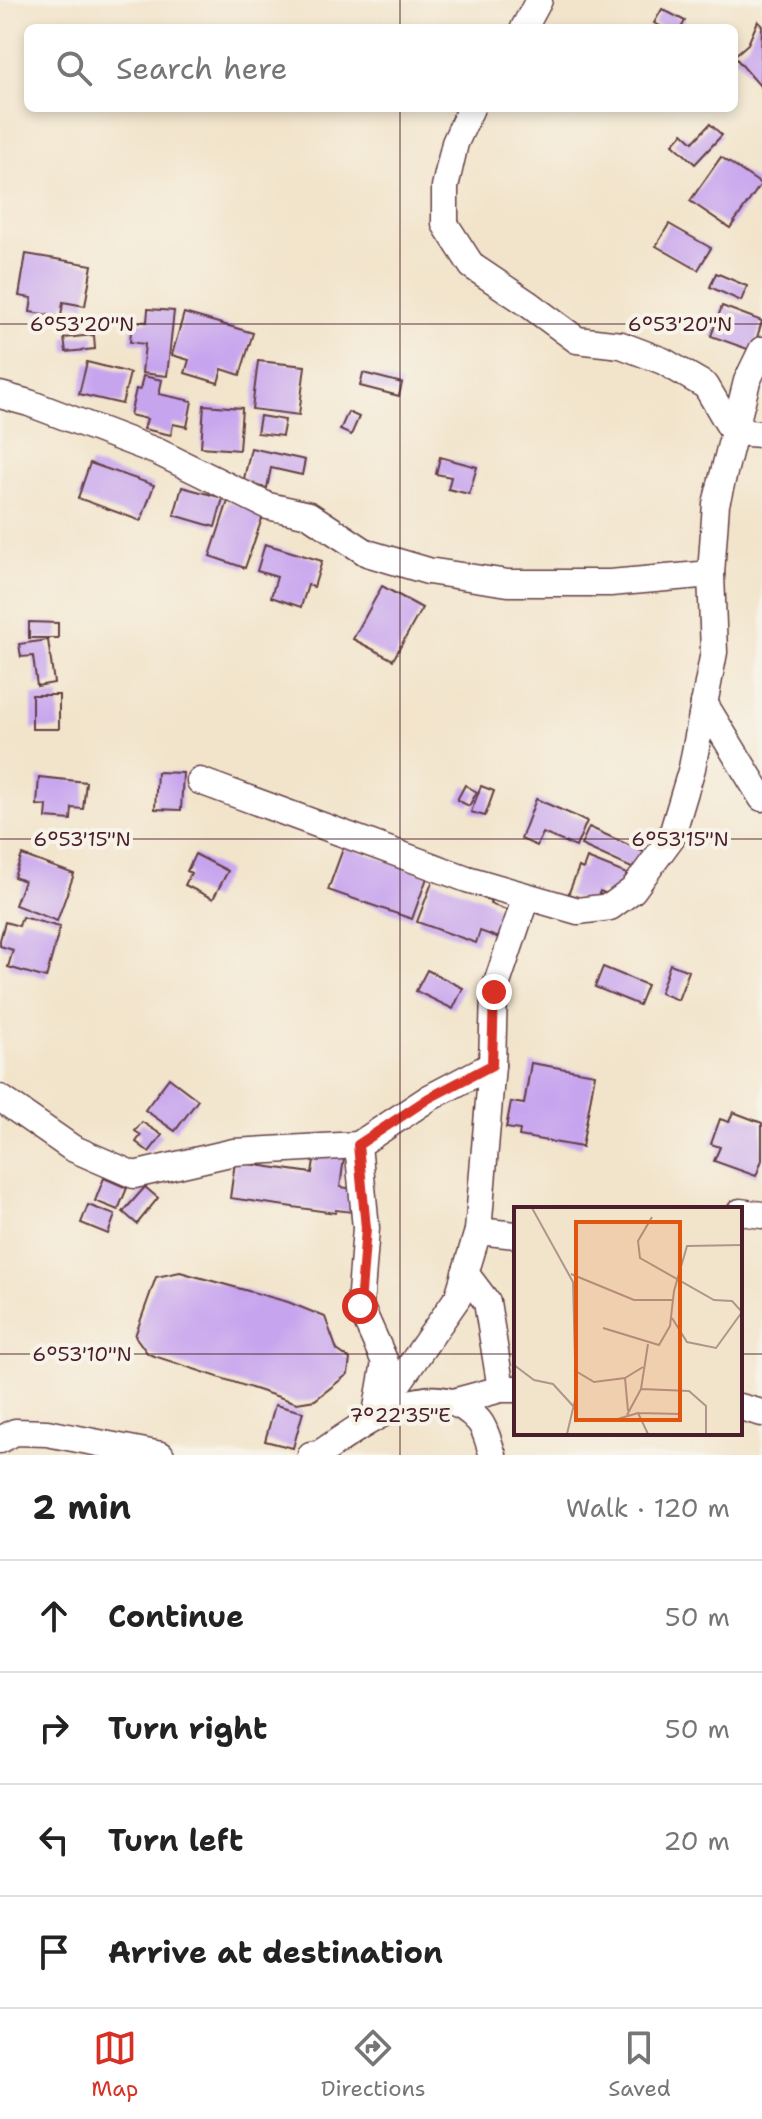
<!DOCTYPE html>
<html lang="en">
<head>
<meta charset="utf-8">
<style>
  :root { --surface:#fff; --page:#f2f2f2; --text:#222; --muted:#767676; --line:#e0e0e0; --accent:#d93025 }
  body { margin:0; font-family:"Shantell Sans",sans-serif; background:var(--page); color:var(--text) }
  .stop { position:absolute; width:24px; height:24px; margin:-18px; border:6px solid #d93025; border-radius:50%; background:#fff }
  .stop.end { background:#d93025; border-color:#fff; box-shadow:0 2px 8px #0008 }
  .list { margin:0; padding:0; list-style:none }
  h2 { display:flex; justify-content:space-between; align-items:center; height:104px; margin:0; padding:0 32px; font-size:34px }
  h2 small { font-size:26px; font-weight:400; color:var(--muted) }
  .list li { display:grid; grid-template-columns:52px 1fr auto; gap:24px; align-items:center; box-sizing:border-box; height:112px; padding:0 32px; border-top:2px solid var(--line) }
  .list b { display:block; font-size:30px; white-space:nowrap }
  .list em { font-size:26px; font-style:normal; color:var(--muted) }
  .icon { flex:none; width:44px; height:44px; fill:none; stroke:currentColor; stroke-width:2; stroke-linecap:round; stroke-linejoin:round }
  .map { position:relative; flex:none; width:762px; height:1455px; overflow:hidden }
  .search { position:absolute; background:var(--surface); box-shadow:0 4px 12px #0003; left:24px; right:24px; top:24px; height:88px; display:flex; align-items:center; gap:20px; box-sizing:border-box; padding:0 28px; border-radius:12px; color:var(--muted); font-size:30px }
  .sheet { height:552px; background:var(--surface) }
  nav { display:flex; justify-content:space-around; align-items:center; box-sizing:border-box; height:112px; border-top:2px solid var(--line); background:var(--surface); font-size:22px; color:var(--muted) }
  nav a { display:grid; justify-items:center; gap:4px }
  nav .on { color:var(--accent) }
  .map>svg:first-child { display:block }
</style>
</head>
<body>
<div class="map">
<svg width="762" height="1455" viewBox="0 0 762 1455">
  <rect width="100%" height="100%" fill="#f7f3e8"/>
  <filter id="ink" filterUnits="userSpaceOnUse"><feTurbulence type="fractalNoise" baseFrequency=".0125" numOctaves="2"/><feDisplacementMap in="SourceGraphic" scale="16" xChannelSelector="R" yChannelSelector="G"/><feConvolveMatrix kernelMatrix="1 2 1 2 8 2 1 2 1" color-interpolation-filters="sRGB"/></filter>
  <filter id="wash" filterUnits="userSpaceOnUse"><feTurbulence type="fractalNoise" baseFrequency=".006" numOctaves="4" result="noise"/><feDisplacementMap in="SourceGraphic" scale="32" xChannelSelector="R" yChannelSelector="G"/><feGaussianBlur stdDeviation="1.8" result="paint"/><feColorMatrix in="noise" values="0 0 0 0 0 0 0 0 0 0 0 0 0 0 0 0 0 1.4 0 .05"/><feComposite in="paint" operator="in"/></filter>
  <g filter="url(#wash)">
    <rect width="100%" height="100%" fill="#f2e4cb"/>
    <g id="blocks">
      <g fill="#c7a4ee">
        <polygon points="662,9 685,21 681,28 664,28 654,23"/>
        <polygon points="758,21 762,26 760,86 734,56 748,44"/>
        <polygon points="710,124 722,135 695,164 673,144 683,133 693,142"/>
        <polygon points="721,157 761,184 730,228 690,201"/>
        <polygon points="669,224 711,248 698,270 656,246"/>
        <polygon points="26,254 92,265 85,306 63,302 61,317 30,312 32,298 19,296"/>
        <polygon points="716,273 747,286 741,301 710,287"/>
        <polygon points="722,306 762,321 753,351 711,336"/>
        <polygon points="148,309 174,311 167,376 142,373 145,344 130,342 132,321 147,322"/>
        <polygon points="184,313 253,333 240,375 222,369 218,383 185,373 189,360 172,355"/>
        <polygon points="94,335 95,349 66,352 64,338"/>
        <polygon points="258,361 305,366 299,415 252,409"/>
        <polygon points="87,362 130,373 122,404 79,394"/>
        <polygon points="363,373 402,383 399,396 360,386"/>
        <polygon points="143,376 162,380 159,394 192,401 187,427 173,424 171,435 144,429 147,419 130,415 136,389 140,390"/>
        <polygon points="204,405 242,408 239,450 201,447"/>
        <polygon points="348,412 359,417 351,435 340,430"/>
        <polygon points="260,416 285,420 282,436 257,433"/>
        <polygon points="251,448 305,460 302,475 271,468 267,488 243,483"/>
        <polygon points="440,457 477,467 469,494 448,489 451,477 436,474"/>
        <polygon points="90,463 154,485 141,521 78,498"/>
        <polygon points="182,487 223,498 215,527 174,515"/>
        <polygon points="228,501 264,513 245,568 210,556"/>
        <polygon points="265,544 322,561 314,587 308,585 301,607 271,597 277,577 257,571"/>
        <polygon points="382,586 422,608 393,660 353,639"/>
        <polygon points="29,622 58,623 58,638 29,638"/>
        <polygon points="48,640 54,683 37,686 33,656 21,657 19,644"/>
        <rect x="32" y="695" width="27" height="34"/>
        <polygon points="157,772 183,773 181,810 155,809"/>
        <polygon points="39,777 86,782 83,809 72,808 71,820 46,818 47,806 37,805"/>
        <polygon points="465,785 477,792 469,806 457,800"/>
        <polygon points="481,786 494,791 485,816 471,812"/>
        <polygon points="536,799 587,821 576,847 543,833 537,846 521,839"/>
        <polygon points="589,827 644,852 636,870 581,845"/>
        <polygon points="344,846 428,875 412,919 328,890"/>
        <polygon points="195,854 228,871 213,899 185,885 191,873 187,871"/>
        <polygon points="22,855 74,874 57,921 15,905 24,881 14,877"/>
        <polygon points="587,858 627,874 617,898 600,891 594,906 568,895 579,867 583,869"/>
        <polygon points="433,880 491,901 490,904 512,912 502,939 480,931 476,943 417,922"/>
        <polygon points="22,917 60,927 46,978 8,967 13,950 0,946 0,940 5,922 19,926"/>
        <polygon points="670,964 689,971 678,1000 660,993"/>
        <polygon points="603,967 647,985 639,1005 595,987"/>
        <polygon points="427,970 463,988 453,1009 416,991"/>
        <polygon points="531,1063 595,1074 582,1147 519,1136 520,1130 506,1128 511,1102 524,1104"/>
        <polygon points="169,1078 198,1100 175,1131 145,1110"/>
        <polygon points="733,1112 762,1123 762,1160 756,1176 714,1161 720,1147 711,1144 720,1119 729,1122"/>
        <polygon points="142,1122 162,1135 149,1152 136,1142 141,1135 135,1131"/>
        <polygon points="315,1154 344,1158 340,1187 355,1189 352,1212 336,1210 335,1213 230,1198 235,1162 312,1173"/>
        <polygon points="104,1178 127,1188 118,1210 95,1201"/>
        <polygon points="145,1187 158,1198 137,1224 123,1212"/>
        <polygon points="88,1205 115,1215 108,1234 81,1223"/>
        <polygon points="180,1272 288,1302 325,1317 337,1350 350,1359 348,1374 315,1400 297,1403 148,1354 135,1336 156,1277"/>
        <polygon points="275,1405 303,1412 293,1448 265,1441"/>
      </g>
    </g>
  </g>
  <g filter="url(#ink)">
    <use href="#blocks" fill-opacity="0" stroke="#633d43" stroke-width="2"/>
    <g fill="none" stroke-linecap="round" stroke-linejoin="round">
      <g stroke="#633d43" stroke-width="29">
        <g id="street">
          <polyline points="524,28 539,0"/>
          <polyline points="471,108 455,143 445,187 445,224 472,266 527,303 577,340 621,345 663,361 706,386 733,432"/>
          <polyline points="0,395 29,403 158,452 268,506 309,515 367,553 428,571 508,583 610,583 711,574"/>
          <polyline points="733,432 762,434"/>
          <polyline points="704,703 762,798"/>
          <polyline points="200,781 467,879 578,911 610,907 633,890 671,838 692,768 714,652 711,574 716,504 747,381 762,350"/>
          <polyline points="0,1098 72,1148 134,1175 234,1152 358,1145 429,1098 492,1065"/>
          <polyline points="358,1145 366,1228 360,1306 385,1362 377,1408"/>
          <polyline points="740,1212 762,1215"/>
          <polyline points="478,1231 516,1235"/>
          <polyline points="465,1273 487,1302 501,1389"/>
          <polyline points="453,1402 501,1389 516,1389"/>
          <polyline points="740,1407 762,1413"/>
          <polyline points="376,1415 458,1297 478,1231 492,1065 494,992 526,897"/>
          <polyline points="0,1440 15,1432 47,1433 161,1455"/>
          <path d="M 311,1455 L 319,1454 C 361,1426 433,1368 479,1421 C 486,1429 489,1445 493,1455"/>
        </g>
      </g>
      <use href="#street" stroke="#fff" stroke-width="26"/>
    </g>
  </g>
  <g fill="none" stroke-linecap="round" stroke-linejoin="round" filter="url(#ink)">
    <polyline stroke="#d93025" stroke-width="10" points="360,1306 366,1228 358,1145 429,1098 492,1065 494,992"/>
  </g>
  <path fill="none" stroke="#4a1f2b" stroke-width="2" stroke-opacity="0.45" d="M 400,0 L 400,28M 400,108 L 400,1455M 0,324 L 762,324M 0,839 L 762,839M 0,1354 L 516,1354M 740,1354 L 762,1354"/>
  <g transform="translate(514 1207)">
    <rect width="228" height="228" fill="#f2e4cb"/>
    <path fill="none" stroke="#af958b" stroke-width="2" d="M 18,1 L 59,75 L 62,189 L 53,227M 138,10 L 124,34 L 126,51 L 200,93 L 218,94 L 228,105M 57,67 L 120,93 L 159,93M 158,111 L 173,135 L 202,141 L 228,105M 89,121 L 145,138 L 156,119 L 160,84 L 173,39 L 228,38M 0,158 L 20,173 L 39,177 L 60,200M 60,163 L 80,175 L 111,171 L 129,160M 111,171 L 114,204M 127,182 L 175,184 L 192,199 L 192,227M 124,206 L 167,207M 113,208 L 127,182 L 134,137M 60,213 L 97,214 L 124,206 L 134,227"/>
    <path fill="#e0560e" fill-opacity="0.15" stroke="#e0560e" stroke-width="4" d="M 62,15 L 166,15 L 166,213 L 62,213 Z"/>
    <rect width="228" height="228" fill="none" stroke="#4a1f2b" stroke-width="4"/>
  </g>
  <g font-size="20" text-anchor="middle" fill="#4a1f2b" stroke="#f7f3e8" stroke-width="8" stroke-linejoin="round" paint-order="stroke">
    <text x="82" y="331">6°53'20"N</text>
    <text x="680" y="331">6°53'20"N</text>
    <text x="82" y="846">6°53'15"N</text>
    <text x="680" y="846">6°53'15"N</text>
    <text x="82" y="1361">6°53'10"N</text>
    <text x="400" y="1422">7°22'35"E</text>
  </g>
</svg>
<div class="stop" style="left:360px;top:1306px"></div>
<div class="stop end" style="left:494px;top:992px"></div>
<div class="search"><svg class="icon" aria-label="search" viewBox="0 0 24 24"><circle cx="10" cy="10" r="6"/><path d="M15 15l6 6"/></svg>Search here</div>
</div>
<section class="sheet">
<h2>2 min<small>Walk · 120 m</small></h2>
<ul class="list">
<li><svg class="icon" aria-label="ahead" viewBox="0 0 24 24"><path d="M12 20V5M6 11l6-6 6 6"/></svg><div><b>Continue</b></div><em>50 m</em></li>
<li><svg class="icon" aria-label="right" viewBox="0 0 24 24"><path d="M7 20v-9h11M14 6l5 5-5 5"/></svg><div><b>Turn right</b></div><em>50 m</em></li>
<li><svg class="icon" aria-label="left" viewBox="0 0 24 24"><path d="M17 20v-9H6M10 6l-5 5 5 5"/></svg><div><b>Turn left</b></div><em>20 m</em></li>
<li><svg class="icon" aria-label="arrive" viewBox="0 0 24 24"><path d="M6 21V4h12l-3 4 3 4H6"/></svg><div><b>Arrive at destination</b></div></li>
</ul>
</section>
<nav>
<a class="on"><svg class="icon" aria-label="map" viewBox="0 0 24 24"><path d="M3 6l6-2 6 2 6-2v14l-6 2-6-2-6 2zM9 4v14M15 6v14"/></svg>Map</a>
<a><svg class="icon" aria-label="directions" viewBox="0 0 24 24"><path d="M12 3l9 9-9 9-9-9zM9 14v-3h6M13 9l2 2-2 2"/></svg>Directions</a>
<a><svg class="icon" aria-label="saved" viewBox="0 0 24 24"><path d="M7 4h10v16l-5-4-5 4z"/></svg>Saved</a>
</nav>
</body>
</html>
